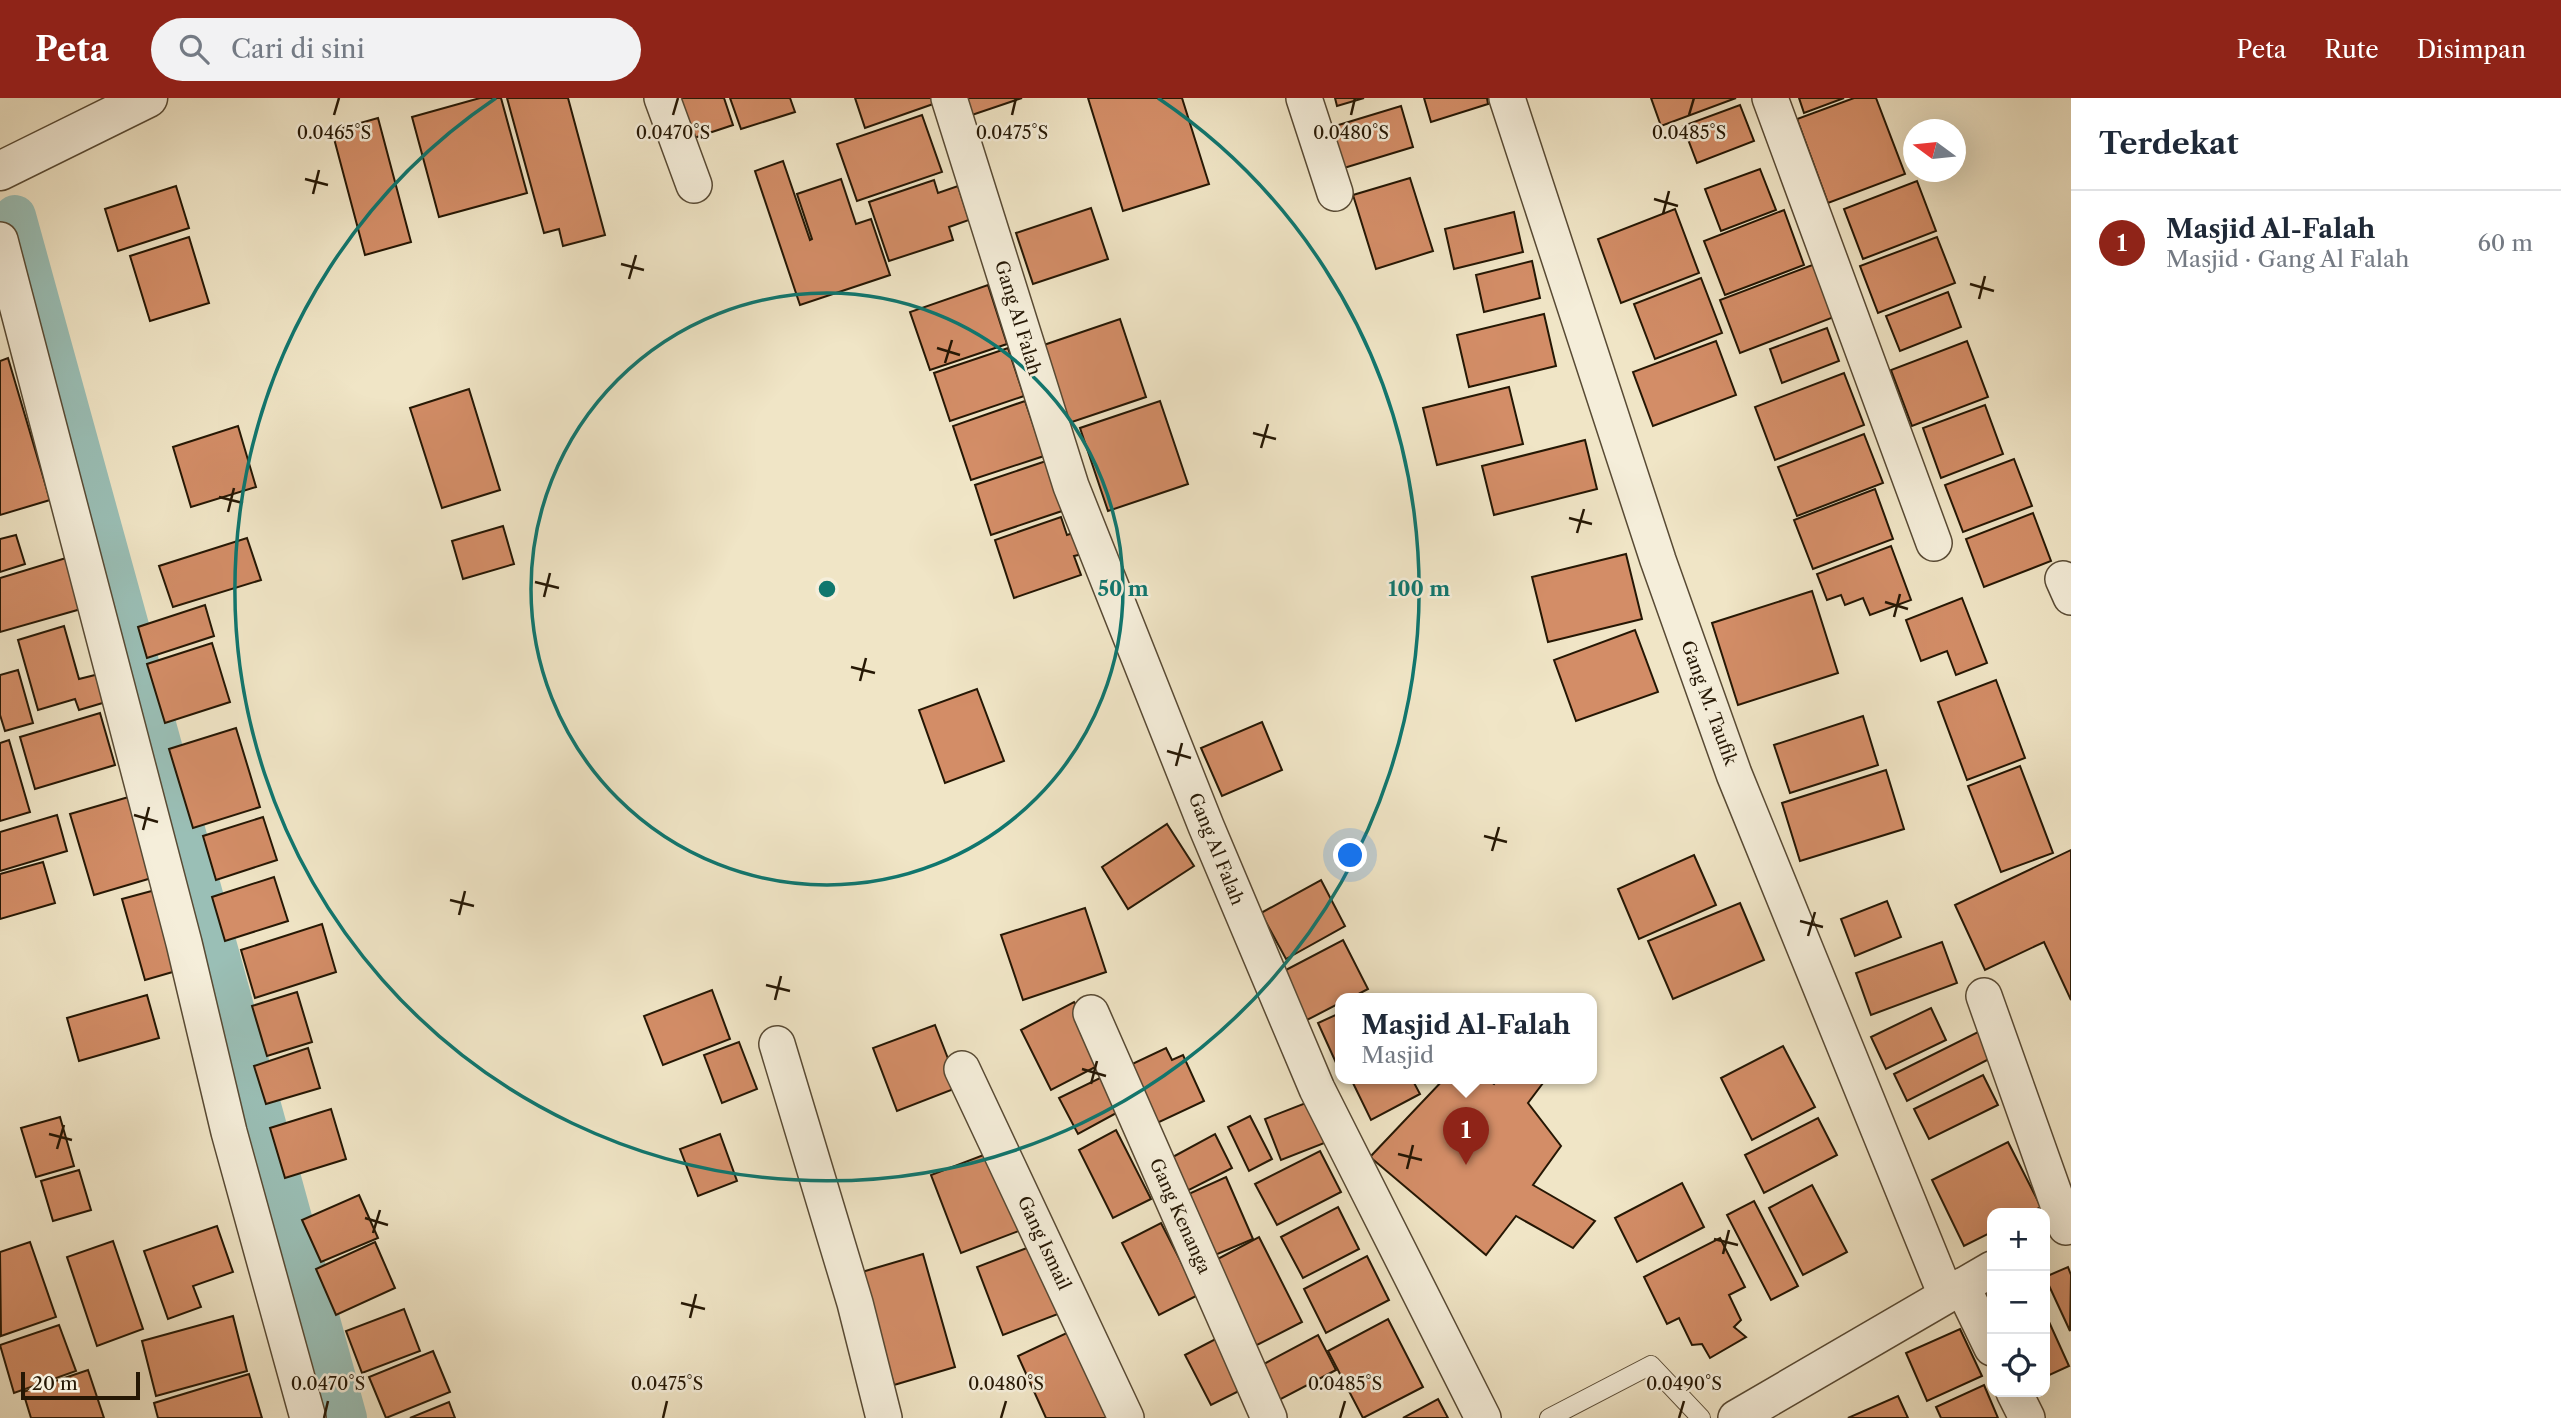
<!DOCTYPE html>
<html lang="id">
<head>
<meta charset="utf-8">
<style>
  :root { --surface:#fff; --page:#f2f2f3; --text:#1f2937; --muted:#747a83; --line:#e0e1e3; --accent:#8f2418 }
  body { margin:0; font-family:"Libre Caslon Text",serif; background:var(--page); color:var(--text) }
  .controls { position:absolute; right:21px; bottom:21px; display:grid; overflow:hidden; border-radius:14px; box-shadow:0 7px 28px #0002 }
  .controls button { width:63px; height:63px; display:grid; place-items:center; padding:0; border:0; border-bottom:2px solid var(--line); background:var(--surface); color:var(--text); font:35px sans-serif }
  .compass { position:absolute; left:1903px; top:21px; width:63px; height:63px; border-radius:50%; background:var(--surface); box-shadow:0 7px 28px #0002; rotate:285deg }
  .scale { position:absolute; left:21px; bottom:18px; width:119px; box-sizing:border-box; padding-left:7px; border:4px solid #251704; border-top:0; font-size:19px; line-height:24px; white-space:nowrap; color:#251704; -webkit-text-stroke:5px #f5eeda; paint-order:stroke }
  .you { position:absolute; left:1351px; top:758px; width:24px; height:24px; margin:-18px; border:5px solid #fff; border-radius:50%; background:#1a73e8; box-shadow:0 0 0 10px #1a73e833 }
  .badge { display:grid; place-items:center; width:46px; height:46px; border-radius:50%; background:var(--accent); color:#fff; font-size:23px; font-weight:700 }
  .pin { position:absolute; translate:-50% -58px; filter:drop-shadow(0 2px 4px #0008) }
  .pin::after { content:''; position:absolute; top:37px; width:24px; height:21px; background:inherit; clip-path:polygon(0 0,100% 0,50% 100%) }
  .popup { position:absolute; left:1335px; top:895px; width:262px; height:91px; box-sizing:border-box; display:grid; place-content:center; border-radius:14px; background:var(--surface); filter:drop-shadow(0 2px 5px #0005); font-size:23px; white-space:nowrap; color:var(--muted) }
  .popup b { font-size:26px; color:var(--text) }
  .popup::after { content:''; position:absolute; left:50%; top:100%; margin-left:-14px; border:14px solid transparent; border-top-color:var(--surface) }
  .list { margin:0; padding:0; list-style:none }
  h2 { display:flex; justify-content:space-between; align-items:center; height:91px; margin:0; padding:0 28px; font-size:30px }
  h2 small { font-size:23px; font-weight:400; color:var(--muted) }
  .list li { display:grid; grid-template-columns:46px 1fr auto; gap:21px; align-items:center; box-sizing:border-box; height:105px; padding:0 28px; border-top:2px solid var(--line) }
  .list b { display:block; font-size:26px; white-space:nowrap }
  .list p { margin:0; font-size:23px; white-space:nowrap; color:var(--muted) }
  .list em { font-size:23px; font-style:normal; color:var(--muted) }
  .icon { flex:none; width:38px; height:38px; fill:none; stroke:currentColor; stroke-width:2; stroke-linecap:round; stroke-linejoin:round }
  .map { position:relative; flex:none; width:2071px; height:1320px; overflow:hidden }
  header { display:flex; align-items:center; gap:42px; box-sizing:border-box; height:98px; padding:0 35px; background:var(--accent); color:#fff }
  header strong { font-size:33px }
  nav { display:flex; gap:38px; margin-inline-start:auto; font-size:24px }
  .search { width:490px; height:63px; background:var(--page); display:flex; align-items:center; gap:18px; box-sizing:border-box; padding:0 24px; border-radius:38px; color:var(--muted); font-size:26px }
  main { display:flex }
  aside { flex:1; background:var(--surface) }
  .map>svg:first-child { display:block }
</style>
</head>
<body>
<header>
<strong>Peta</strong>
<div class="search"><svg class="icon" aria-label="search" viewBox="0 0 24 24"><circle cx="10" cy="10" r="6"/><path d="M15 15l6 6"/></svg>Cari di sini</div>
<nav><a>Peta</a><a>Rute</a><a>Disimpan</a></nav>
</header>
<main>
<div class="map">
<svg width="2071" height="1320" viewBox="0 0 2071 1320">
  <rect width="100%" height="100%" fill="#f0e5c6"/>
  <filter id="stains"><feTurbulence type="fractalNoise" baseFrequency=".00286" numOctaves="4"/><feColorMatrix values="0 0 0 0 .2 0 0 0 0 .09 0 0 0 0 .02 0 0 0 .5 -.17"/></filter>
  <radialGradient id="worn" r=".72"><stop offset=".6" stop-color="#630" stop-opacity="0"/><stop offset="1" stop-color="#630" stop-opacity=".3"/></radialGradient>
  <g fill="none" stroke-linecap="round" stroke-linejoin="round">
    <polyline stroke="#9abfb6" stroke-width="42" points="15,118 346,1320"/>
  </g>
  <g fill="#d38d67" stroke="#251704" stroke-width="2">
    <polygon points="480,0 501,0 527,95 439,119 412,19"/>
    <polygon points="507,0 568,0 605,137 563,148 559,131 544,135"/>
    <polygon points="677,0 724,0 733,27 691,41"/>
    <polygon points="730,0 790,0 795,14 741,31"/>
    <polygon points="855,0 935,0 936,5 865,30"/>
    <polygon points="963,0 1022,0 969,18"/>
    <polygon points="1088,0 1182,0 1209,86 1123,113"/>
    <polygon points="1335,0 1364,0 1337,8"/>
    <polygon points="1424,0 1487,0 1488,6 1431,24"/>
    <polygon points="1651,0 1736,0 1661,28"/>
    <polygon points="1799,0 1844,0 1804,15"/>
    <polygon points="1854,0 1876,0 1905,76 1828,105 1797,21"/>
    <polygon points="1740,7 1754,43 1697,65 1683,28"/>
    <polygon points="1401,8 1413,49 1344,70 1332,29"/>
    <polygon points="922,17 942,74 857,103 837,46"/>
    <polygon points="378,20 411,144 365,157 332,33"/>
    <polygon points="783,63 810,142 812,141 797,96 841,81 856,126 871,121 890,177 800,207 755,73"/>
    <polygon points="1760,71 1776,112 1721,133 1705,91"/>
    <polygon points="1410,80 1433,153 1376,171 1353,97"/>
    <polygon points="934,82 938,95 958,88 969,122 949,129 953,142 889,163 869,104"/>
    <polygon points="1917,83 1936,133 1863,161 1844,111"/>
    <polygon points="176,88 189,130 118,153 105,111"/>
    <polygon points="1091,110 1108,161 1033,186 1016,135"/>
    <polygon points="1675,111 1699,175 1621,205 1598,141"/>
    <polygon points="1784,112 1804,167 1725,197 1704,143"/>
    <polygon points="1514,114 1523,154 1454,171 1445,131"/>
    <polygon points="189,139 209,205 150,223 130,158"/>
    <polygon points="1937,139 1955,185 1878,215 1860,168"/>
    <polygon points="1532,163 1540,200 1484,214 1476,177"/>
    <polygon points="1815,166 1834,219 1740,255 1720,202"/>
    <polygon points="1701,180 1722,235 1655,261 1634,206"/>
    <polygon points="988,187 1007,246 930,272 910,214"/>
    <polygon points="1948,194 1961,229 1900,253 1886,218"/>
    <polygon points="1544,216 1556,268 1469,289 1457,237"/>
    <polygon points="1120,221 1146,299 1063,327 1038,249"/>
    <polygon points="1827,230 1839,263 1782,285 1770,251"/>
    <polygon points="1716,243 1736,297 1653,328 1633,274"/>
    <polygon points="1967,243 1988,299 1912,328 1891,272"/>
    <polygon points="1008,250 1024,298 950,323 934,275"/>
    <polygon points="8,260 50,402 0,417 0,263"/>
    <polygon points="1844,275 1864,327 1775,362 1755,309"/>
    <polygon points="1509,289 1523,346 1437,367 1423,310"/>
    <polygon points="469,291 500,392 442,410 410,310"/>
    <polygon points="1025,303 1044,358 971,382 953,328"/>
    <polygon points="1160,303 1188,386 1108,413 1080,330"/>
    <polygon points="1985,307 2003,356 1941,380 1923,330"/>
    <polygon points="238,328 256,389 191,409 173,349"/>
    <polygon points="1864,336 1883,385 1797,418 1778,369"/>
    <polygon points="1585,342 1597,391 1494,417 1482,368"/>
    <polygon points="2014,361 2032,408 1963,434 1945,387"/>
    <polygon points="1046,363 1062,413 991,437 975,387"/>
    <polygon points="1875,391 1893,441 1813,471 1794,422"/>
    <polygon points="2033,415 2051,463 1984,489 1966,441"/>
    <polygon points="1061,419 1067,437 1079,433 1087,455 1074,458 1081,477 1014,500 995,442"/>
    <polygon points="503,428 514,466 463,481 452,443"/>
    <polygon points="16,437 25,466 0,474 0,441"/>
    <polygon points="247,440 261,482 173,509 159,468"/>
    <polygon points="1891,448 1911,502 1870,517 1863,500 1845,507 1841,497 1827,502 1817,476"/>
    <polygon points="1626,456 1642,521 1548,544 1532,479"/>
    <polygon points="66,460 81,511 0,534 0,480"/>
    <polygon points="1812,493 1838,575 1738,607 1712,525"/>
    <polygon points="1962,500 1987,565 1956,577 1947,553 1921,563 1906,522"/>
    <polygon points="205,507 214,538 147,560 138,529"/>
    <polygon points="64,528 79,581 99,576 106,604 79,612 75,601 38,612 18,542"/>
    <polygon points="1635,532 1658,594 1576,623 1554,562"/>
    <polygon points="212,545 230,604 165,625 147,566"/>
    <polygon points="18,572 33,625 5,633 0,617 0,577"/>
    <polygon points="1996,582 2025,660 1967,682 1938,604"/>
    <polygon points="977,591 1004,663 945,685 919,612"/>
    <polygon points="100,615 115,667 35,691 20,639"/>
    <polygon points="1863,618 1878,667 1790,695 1774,647"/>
    <polygon points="1262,624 1282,672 1222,698 1201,650"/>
    <polygon points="236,630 260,709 193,730 169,651"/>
    <polygon points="9,642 30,714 0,723 0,645"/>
    <polygon points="2020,668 2053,755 2001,774 1968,688"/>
    <polygon points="1886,672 1904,731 1800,763 1782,705"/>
    <polygon points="132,698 155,779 94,797 70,716"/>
    <polygon points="57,717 67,753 0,773 0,734"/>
    <polygon points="263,719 277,762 216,782 203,738"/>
    <polygon points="1167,726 1194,768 1128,811 1102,769"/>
    <polygon points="2071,752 2071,902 2044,844 1985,872 1955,807"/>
    <polygon points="1694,757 1716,807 1639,841 1618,791"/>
    <polygon points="43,764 55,805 0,821 0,776"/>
    <polygon points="274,779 288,823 225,843 212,799"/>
    <polygon points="1321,782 1345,828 1286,861 1261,815"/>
    <polygon points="159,791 183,871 145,882 122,801"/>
    <polygon points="1887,803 1901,839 1855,858 1841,821"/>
    <polygon points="1740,805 1764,862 1673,901 1648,843"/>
    <polygon points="1085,810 1106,874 1023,902 1001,837"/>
    <polygon points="322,826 336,874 255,900 241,852"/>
    <polygon points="1343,842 1368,891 1349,901 1340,901 1340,905 1307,922 1282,874"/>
    <polygon points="1942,844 1957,885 1871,917 1856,875"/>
    <polygon points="712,892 730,941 663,967 644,918"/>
    <polygon points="297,894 312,944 267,958 252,908"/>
    <polygon points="147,897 159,940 79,963 67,920"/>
    <polygon points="1074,904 1105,964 1051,992 1021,932"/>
    <polygon points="1931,910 1946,942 1886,971 1871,939"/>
    <polygon points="1340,915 1340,966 1337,967 1318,925"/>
    <polygon points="935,927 959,989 897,1013 873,950"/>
    <polygon points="1982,932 1995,958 1907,1003 1894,976"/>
    <polygon points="739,944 757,991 722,1005 704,957"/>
    <polygon points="1783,948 1815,1009 1752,1042 1721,980"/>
    <polygon points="308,950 320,990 266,1006 254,968"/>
    <polygon points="1166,950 1172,962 1183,957 1204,1003 1155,1026 1128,968"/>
    <polygon points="1983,977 1998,1007 1929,1041 1914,1011"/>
    <polygon points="1102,979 1120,1013 1078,1036 1059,1000"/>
    <polygon points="1351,981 1412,981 1420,996 1371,1022"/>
    <polygon points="1444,981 1486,981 1494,986 1498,981 1546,981 1528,1005 1561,1048 1533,1087 1595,1123 1573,1150 1516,1118 1486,1157 1370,1059"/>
    <polygon points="1316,1001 1332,1042 1281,1062 1265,1021"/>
    <polygon points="331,1011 346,1061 285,1080 270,1030"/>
    <polygon points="1250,1018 1272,1061 1249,1073 1228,1029"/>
    <polygon points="60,1019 74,1068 36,1079 21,1030"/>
    <polygon points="1818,1020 1837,1057 1764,1095 1745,1057"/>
    <polygon points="1116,1032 1151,1101 1113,1120 1079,1052"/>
    <polygon points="720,1036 737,1083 698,1098 680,1051"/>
    <polygon points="1215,1036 1232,1070 1185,1094 1169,1061"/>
    <polygon points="2008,1044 2041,1109 2029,1115 1992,1115 1992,1134 1964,1148 1932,1082"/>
    <polygon points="994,1053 1024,1131 961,1155 931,1077"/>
    <polygon points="1320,1053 1341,1094 1277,1127 1255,1086"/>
    <polygon points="79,1072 91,1112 53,1123 41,1083"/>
    <polygon points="1226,1079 1253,1141 1208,1160 1182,1099"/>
    <polygon points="1682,1085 1704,1129 1637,1164 1615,1120"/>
    <polygon points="1812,1087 1847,1154 1803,1177 1769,1110"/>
    <polygon points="359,1097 378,1140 321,1164 302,1122"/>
    <polygon points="1754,1103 1798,1188 1771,1202 1727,1117"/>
    <polygon points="1338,1109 1359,1151 1303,1180 1281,1139"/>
    <polygon points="1161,1125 1198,1197 1159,1217 1122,1145"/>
    <polygon points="217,1128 233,1174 193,1188 201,1209 168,1221 144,1153"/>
    <polygon points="1259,1139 1302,1224 1255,1248 1212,1164"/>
    <polygon points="1720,1140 1745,1189 1729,1197 1741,1222 1734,1229 1746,1239 1710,1260 1702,1246 1692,1247 1679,1220 1667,1226 1644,1179"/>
    <polygon points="113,1143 143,1231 97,1248 67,1159"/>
    <polygon points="30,1144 56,1219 1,1238 0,1154"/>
    <polygon points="375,1144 395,1190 336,1217 316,1171"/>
    <polygon points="1032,1148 1058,1216 1003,1237 977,1169"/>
    <polygon points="923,1156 955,1269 894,1287 862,1174"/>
    <polygon points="1367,1158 1389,1202 1326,1235 1304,1191"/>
    <polygon points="2068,1169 2071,1177 2070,1233 2045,1179"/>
    <polygon points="404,1211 420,1253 362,1275 346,1233"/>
    <polygon points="2045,1215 2069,1268 2045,1279"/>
    <polygon points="233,1218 247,1273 156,1298 142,1243"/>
    <polygon points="1388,1221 1423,1289 1363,1320 1328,1253"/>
    <polygon points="59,1227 76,1273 14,1295 0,1247"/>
    <polygon points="1960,1231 1982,1278 1927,1303 1906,1255"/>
    <polygon points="1073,1232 1113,1320 1046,1320 1018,1258"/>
    <polygon points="1227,1235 1253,1286 1211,1307 1185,1257"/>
    <polygon points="1318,1237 1336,1272 1279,1302 1262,1267"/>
    <polygon points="433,1253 450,1294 386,1320 369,1279"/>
    <polygon points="88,1272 104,1320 31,1320 23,1294"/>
    <polygon points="249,1276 262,1320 158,1320 154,1305"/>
    <polygon points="1984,1287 1998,1320 1941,1320 1936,1309"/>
    <polygon points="1898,1298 1908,1320 1848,1320"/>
    <polygon points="1438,1301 1448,1320 1403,1320"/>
    <polygon points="449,1304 455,1320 410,1320"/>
  </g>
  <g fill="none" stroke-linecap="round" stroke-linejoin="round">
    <g stroke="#584a34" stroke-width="20">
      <polyline id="service" points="1549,1320 1651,1267 1701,1320"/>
    </g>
    <g stroke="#584a34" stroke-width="38">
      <g id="minor">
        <polyline points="662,0 694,87"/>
        <polyline points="949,0 1071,388 1206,728 1317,991 1483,1320"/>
        <polyline points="1304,0 1335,95"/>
        <polyline points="1507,0 1658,462 1734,676 1946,1197"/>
        <polyline points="1770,0 1934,445"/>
        <polyline points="0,142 184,845 229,1034 308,1320"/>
        <polyline points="2063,481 2071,499"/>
        <polyline points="1984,898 2066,1129"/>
        <polyline points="1091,915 1269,1320"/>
        <polyline points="777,946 855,1205 884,1320"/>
        <polyline points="962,971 1126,1320"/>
        <polyline points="1962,1188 1992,1250"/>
        <polyline points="2014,1294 2027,1320"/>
        <polyline points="1736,1320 1992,1171"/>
      </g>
    </g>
    <g stroke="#584a34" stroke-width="41">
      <polyline id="tertiary" points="0,73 148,0"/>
    </g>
    <use href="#service" stroke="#f5eeda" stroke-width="18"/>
    <use href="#minor" stroke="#f5eeda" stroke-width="35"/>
    <use href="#tertiary" stroke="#f5eeda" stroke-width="38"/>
  </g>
  <path fill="none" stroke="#251704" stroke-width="2.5" d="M 334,17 L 339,0M 673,17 L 678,0M 1012,17 L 1016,0M 1351,17 L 1355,0M 1689,17 L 1694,0M 305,81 L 328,87M 313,96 L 319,72M 1654,101 L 1678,108M 1663,116 L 1669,93M 621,166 L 644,172M 629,181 L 636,157M 1970,186 L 1994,193M 1979,201 L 1985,178M 937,250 L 960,257M 945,265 L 952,242M 1253,335 L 1276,341M 1261,350 L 1268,326M 219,399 L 243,405M 228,414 L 234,390M 1569,420 L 1592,426M 1577,435 L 1584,411M 535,484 L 559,490M 544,499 L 550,475M 1885,504 L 1908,511M 1894,519 L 1900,496M 851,569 L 875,575M 860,583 L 866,560M 1167,653 L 1191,660M 1176,668 L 1182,645M 134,717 L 158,724M 143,732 L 149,709M 1484,738 L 1507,744M 1492,753 L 1499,729M 450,802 L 474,808M 459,817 L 465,793M 1800,823 L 1823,829M 1808,838 L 1815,814M 766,887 L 790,893M 775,902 L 781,878M 1082,971 L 1106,978M 1091,986 L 1097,963M 49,1036 L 72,1042M 57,1051 L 64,1027M 1398,1056 L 1422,1062M 1407,1071 L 1413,1047M 365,1120 L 388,1127M 373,1135 L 380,1112M 1714,1141 L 1738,1147M 1723,1156 L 1729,1132M 681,1205 L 705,1211M 690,1220 L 696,1196M 324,1320 L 328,1303M 663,1320 L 667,1303M 1001,1320 L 1006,1303M 1340,1320 L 1345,1303M 1679,1320 L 1684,1303"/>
  <g fill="none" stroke="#0f766e" stroke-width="3.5">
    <circle cx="827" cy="491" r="296"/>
    <path d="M1158 0A592 592 0 1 1 496 0"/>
  </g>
  <g text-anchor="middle" stroke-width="5" stroke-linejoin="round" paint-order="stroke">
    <g font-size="18" fill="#251704" stroke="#f5eeda">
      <text transform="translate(1018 220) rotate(73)" y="6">Gang Al Falah</text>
      <text transform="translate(1709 605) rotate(70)" y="6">Gang M. Taufik</text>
      <text transform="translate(1216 751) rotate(68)" y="6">Gang Al Falah</text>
      <text transform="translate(1180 1118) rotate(66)" y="6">Gang Kenanga</text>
      <text transform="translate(1044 1145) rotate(65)" y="6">Gang Ismail</text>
    </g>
  </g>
  <g font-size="18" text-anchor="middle" fill="#251704" stroke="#f5eeda" stroke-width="5" stroke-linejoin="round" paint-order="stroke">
    <text x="334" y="41">0.0465°S</text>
    <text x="673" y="41">0.0470°S</text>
    <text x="1012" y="41">0.0475°S</text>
    <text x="1351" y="41">0.0480°S</text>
    <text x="1689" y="41">0.0485°S</text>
    <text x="328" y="1292">0.0470°S</text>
    <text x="667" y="1292">0.0475°S</text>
    <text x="1006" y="1292">0.0480°S</text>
    <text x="1345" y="1292">0.0485°S</text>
    <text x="1684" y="1292">0.0490°S</text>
  </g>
  <circle cx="827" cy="491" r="10" fill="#0f766e" stroke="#f5eeda" stroke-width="3.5"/>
  <g font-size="21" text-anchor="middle" font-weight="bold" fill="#0f766e" stroke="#f5eeda" stroke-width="5" stroke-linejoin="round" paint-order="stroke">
    <text x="1123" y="498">50 m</text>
    <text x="1419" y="498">100 m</text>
  </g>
  <rect width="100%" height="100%" filter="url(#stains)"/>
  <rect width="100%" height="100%" fill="url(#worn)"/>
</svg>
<div class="controls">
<button>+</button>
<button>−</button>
<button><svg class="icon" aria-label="locate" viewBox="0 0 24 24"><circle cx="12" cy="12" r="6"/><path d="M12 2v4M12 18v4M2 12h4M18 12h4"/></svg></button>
</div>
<svg class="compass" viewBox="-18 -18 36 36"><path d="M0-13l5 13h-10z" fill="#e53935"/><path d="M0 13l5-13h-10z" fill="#747a83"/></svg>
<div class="scale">20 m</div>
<div class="you"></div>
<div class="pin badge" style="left:1466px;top:1067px">1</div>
<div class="popup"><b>Masjid Al-Falah</b>Masjid</div>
</div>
<aside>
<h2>Terdekat<small></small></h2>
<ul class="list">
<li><span class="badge">1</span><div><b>Masjid Al-Falah</b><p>Masjid · Gang Al Falah</p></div><em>60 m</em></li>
</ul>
</aside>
</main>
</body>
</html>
